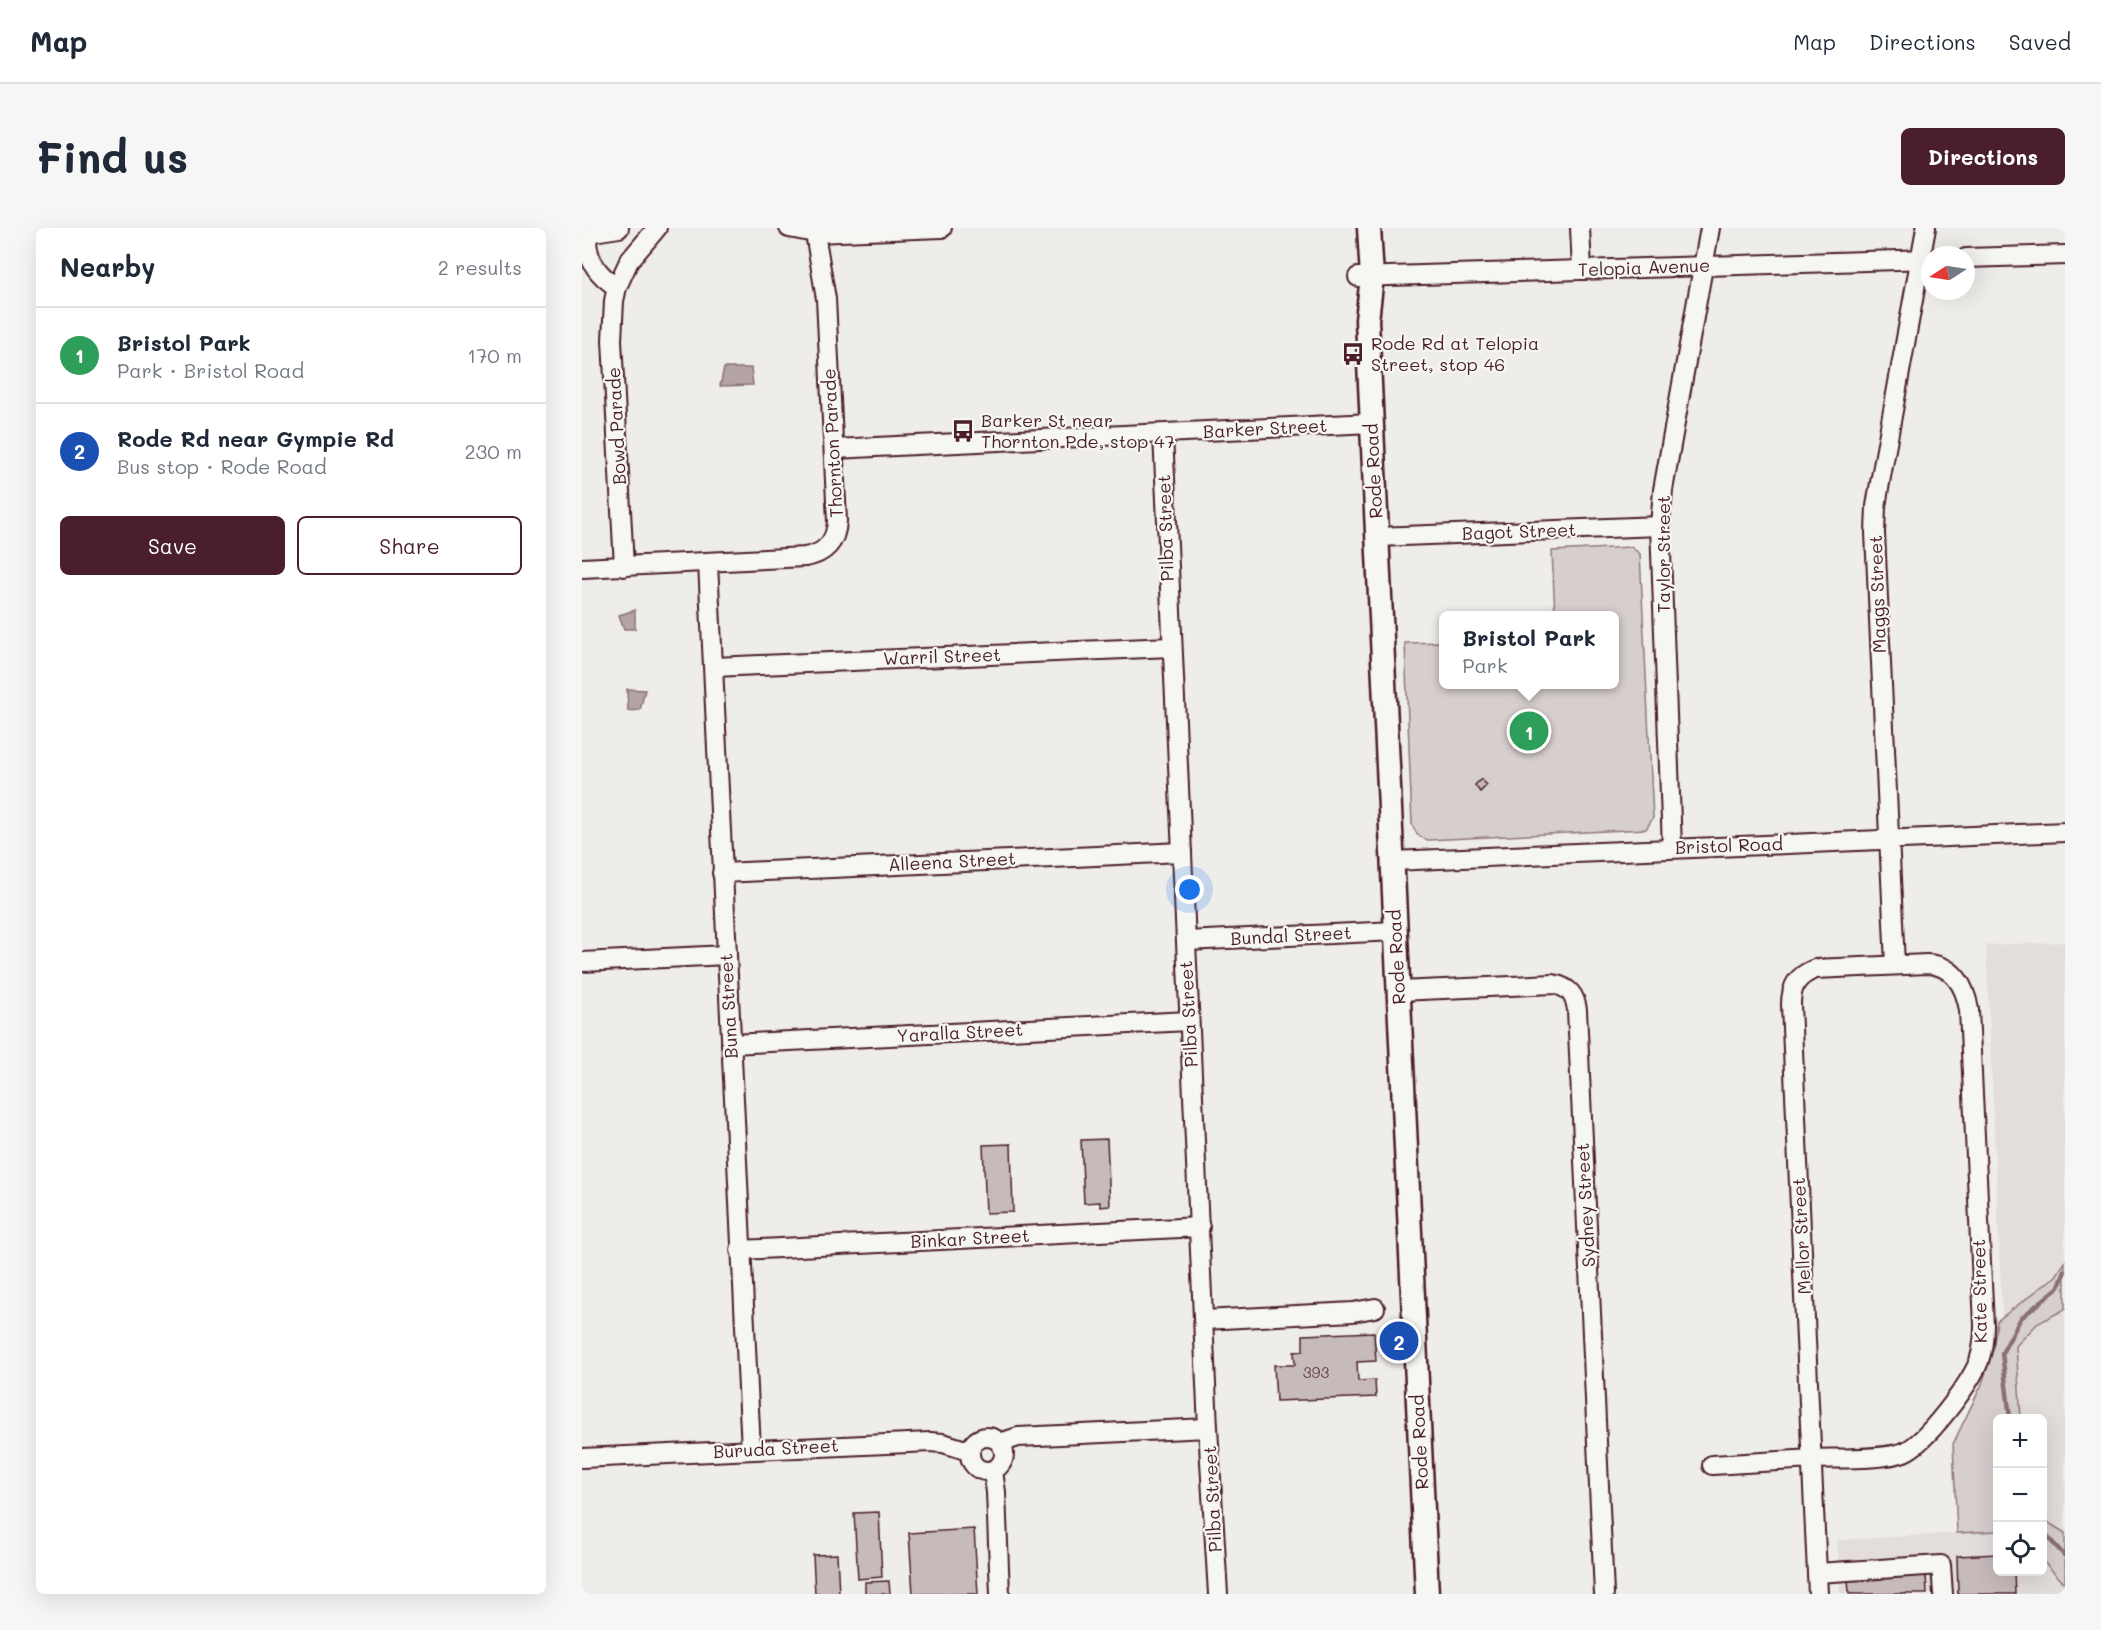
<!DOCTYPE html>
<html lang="en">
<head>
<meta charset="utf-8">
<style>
  :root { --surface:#fff; --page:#f6f6f7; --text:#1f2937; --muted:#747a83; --line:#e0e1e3; --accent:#4a1f2b }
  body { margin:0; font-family:Mali,sans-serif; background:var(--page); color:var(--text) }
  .controls { position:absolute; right:18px; bottom:18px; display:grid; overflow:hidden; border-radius:9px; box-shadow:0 6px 24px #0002 }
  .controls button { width:54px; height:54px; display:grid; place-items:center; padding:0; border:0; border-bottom:2px solid var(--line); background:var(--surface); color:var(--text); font:30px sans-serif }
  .compass { position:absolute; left:1339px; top:18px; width:54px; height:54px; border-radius:50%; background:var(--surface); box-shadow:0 6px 24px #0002; rotate:258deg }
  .you { position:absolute; left:608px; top:662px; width:21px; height:21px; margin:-15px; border:4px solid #fff; border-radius:50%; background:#1a73e8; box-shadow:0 0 0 9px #1a73e833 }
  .badge { display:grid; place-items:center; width:39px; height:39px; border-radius:50%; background:var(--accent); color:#fff; font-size:20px; font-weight:700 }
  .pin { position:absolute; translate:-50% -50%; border:3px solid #fff; box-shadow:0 2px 6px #0006 }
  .popup { position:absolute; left:857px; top:383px; width:180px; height:78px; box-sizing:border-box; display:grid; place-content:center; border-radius:9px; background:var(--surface); filter:drop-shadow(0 2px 4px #0005); font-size:20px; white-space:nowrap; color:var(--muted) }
  .popup b { font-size:22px; color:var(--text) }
  .popup::after { content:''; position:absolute; left:50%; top:100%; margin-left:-12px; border:12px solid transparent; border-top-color:var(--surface) }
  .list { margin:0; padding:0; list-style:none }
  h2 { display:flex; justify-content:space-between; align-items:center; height:78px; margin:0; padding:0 24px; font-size:26px }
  h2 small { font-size:20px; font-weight:400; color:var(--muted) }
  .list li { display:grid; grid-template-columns:39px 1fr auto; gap:18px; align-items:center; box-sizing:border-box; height:96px; padding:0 24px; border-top:2px solid var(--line) }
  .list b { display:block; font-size:22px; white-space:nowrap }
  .list p { margin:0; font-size:20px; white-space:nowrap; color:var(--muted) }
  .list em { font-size:20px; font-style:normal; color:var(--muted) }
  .actions { display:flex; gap:12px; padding:18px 24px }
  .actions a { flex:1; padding:14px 0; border:2px solid var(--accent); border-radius:9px; text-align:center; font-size:21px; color:var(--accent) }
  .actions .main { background:var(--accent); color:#fff }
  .icon { flex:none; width:33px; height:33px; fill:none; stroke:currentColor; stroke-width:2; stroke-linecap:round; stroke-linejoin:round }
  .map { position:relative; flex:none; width:1483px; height:1366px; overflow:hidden; border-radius:9px }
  header { display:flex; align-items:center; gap:36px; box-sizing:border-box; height:84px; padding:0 30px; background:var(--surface); border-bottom:2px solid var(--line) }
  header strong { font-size:28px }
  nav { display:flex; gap:33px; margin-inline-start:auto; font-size:21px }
  .intro { display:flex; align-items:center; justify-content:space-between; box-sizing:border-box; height:144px; padding:0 36px }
  h1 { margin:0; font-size:42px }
  .button { padding:15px 27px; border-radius:9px; background:var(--accent); color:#fff; font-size:21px; font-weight:700 }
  main { display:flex; gap:36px; padding:0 36px }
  aside { flex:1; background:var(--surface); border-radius:9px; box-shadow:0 6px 24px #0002 }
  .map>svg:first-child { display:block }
</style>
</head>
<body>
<header>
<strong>Map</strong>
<nav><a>Map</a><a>Directions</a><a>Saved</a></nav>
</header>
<div class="intro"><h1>Find us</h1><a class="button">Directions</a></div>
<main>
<aside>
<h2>Nearby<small>2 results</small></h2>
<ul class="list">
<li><span class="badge" style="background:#2e9e5b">1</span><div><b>Bristol Park</b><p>Park · Bristol Road</p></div><em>170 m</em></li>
<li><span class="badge" style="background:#1a4fb4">2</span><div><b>Rode Rd near Gympie Rd</b><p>Bus stop · Rode Road</p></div><em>230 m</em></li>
</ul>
<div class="actions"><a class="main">Save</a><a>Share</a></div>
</aside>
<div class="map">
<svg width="1483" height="1366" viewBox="0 0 1483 1366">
  <rect width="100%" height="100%" fill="#efedea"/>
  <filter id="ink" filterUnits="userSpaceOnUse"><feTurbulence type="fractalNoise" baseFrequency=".0167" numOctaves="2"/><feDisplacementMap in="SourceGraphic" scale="12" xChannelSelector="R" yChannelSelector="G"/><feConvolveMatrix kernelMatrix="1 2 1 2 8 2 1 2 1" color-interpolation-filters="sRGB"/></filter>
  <g filter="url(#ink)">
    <g fill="#e3dedc">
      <polygon points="1483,714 1483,1034 1474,1048 1420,1088 1404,717"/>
      <polygon points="1483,1081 1483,1305 1467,1295 1461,1282 1460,1190 1439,1190 1434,1118 1455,1096"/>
      <polygon points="1415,1303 1416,1344 1460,1344 1461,1333 1483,1356 1483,1366 1258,1366 1255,1312"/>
    </g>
    <g fill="#d7cfce" stroke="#90777c" stroke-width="1.5">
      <path d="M 1049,319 L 1058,326 L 1071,590 L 1064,601 L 846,612 C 837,609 833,605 830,596 L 823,415 L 861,414 L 862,456 L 1032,456 L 1032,388 L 973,387 L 970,323 Z"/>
      <polygon points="1483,1034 1483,1081 1455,1096 1434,1118 1439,1190 1416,1190 1415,1303 1375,1305 1371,1216 1400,1156 1411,1122 1415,1093 1474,1048"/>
      <polygon points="1461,1282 1467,1295 1483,1305 1483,1356 1461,1333"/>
    </g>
    <g fill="#b4a4a5" stroke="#8a6f74" stroke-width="1.5">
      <polygon points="142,140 169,140 171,157 138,158"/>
      <polygon points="53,382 53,401 42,401 37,387"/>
      <polygon points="45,461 63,462 58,482 46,483"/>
    </g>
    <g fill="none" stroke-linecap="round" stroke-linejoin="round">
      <g stroke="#8a6f74" stroke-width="4.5">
        <polyline points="1428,1190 1420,1125 1439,1090 1477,1059 1483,1043"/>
        <polyline points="1460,1303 1483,1328"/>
      </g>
    </g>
    <g fill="#c6babb" stroke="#4a1f2b" stroke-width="1.5">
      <polygon points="899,551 905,557 898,564 893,557"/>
      <polygon points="525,911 528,978 518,979 518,974 502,975 499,912"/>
      <polygon points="429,916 431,984 404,985 401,917"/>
      <polygon points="792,1104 794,1133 775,1134 776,1153 793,1152 794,1169 694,1173 692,1137 713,1137 712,1124 721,1123 721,1107"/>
      <polygon points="297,1284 300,1349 276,1351 272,1285"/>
      <polygon points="392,1301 396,1366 331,1366 327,1305"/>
      <polygon points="255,1326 257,1366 233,1366 231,1327"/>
      <polygon points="1416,1326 1416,1344 1432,1344 1433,1366 1376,1366 1375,1328"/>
      <polygon points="1344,1347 1345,1366 1267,1366 1266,1351"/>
      <polygon points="307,1353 308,1366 283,1366 283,1354"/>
    </g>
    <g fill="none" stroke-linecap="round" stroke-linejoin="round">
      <g stroke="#4a1f2b" stroke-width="22">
        <g id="minor">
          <polyline points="207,0 233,5 360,0"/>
          <polyline points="998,0 1000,42"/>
          <polyline points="1384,30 1483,27"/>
          <polyline points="776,49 1348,31"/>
          <path d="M 35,59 C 17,48 5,33 5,11 L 11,4 L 37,0"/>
          <polyline points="581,206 626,1200 636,1366"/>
          <polyline points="252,221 790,195"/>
          <polyline points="795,309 1078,298"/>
          <polyline points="126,335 169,1222"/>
          <polyline points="42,339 30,112 32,73 35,59 47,33 75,0"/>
          <path d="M 0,340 L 223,329 C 243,326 254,314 255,293 L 244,71 L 233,5"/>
          <polyline points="132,439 589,419"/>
          <polyline points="1090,620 1078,298 1081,262 1128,0"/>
          <polyline points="810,633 1483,604"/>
          <polyline points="140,645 600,624"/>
          <polyline points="604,713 814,703"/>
          <polyline points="0,734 145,727"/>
          <polyline points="1313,737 1293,305 1294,278 1299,249 1344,0"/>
          <path d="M 817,763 L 971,756 C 987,759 993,767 995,782 L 1022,1366"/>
          <polyline points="149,816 607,793"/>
          <polyline points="158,1022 618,999"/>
          <polyline points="622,1092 771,1084 793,1080"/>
          <circle cx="405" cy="1226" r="17"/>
          <polyline points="418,1215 436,1209 626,1200"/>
          <polyline points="0,1230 348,1214 361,1215 387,1223"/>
          <path d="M 1130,1237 L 1230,1231 C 1253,1230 1302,1232 1322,1224 C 1344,1215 1388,1156 1397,1133 C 1401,1121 1402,1109 1402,1097 L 1387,782 C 1383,758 1372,737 1345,736 L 1233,741 C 1215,748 1209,758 1209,777 C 1218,973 1226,1170 1236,1366"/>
          <polyline points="411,1243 414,1264 418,1366"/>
          <polyline points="1235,1345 1359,1337 1361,1366"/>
        </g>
      </g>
      <g stroke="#4a1f2b" stroke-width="27">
        <polyline id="major" points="787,0 790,49 785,92 845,1366"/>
      </g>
      <use href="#minor" stroke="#f6f6f2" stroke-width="18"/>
      <use href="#major" stroke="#f6f6f2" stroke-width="22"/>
    </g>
  </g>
  <defs>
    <g id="bus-bare" transform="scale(1.8)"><path d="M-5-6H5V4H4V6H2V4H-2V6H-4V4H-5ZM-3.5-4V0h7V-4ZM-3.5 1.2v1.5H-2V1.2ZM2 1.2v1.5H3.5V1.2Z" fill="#4a1f2b" stroke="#f6f6f2" stroke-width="2.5" paint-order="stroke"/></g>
  </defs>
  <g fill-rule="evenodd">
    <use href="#bus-bare" x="771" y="126"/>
    <use href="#bus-bare" x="381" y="203"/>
  </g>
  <g text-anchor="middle" stroke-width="4.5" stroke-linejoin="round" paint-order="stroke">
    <g font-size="15" fill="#69464f">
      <text x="734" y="1150">393</text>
    </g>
    <g font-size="18" fill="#4a1f2b" stroke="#f6f6f2">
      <text transform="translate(1062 40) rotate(-2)" y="6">Telopia Avenue</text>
      <text transform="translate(35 198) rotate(-93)" y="6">Bowd Parade</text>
      <text transform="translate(683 201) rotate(-3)" y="6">Barker Street</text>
      <text transform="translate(251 215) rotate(-93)" y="6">Thornton Parade</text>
      <text transform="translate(792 243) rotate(-93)" y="6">Rode Road</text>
      <text transform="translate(584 300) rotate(-92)" y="6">Pilba Street</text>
      <text transform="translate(937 304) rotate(-2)" y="6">Bagot Street</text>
      <text transform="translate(1082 326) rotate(-90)" y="6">Taylor Street</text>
      <text transform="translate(1296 366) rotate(-92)" y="6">Maggs Street</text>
      <text transform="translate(360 429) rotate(-2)" y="6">Warril Street</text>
      <text transform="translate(1147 618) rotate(-2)" y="6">Bristol Road</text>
      <text transform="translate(370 634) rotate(-3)" y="6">Alleena Street</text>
      <text transform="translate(709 708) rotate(-3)" y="6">Bundal Street</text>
      <text transform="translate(815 729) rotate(-93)" y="6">Rode Road</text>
      <text transform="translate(147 778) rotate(-93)" y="6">Buna Street</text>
      <text transform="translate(607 786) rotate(-93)" y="6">Pilba Street</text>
      <text transform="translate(378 805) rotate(-3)" y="6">Yaralla Street</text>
      <text transform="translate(1004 977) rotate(-93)" y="6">Sydney Street</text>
      <text transform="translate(1220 1008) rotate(-93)" y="6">Mellor Street</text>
      <text transform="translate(388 1011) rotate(-3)" y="6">Binkar Street</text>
      <text transform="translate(1398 1063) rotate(-91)" y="6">Kate Street</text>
      <text transform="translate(838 1214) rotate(-93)" y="6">Rode Road</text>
      <text transform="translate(194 1221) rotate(-3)" y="6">Buruda Street</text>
      <text transform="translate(631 1271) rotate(-93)" y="6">Pilba Street</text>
    </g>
    <g font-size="18" fill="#4a1f2b" stroke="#f6f6f2" text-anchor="start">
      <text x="789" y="122">Rode Rd at Telopia<tspan x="789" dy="21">Street, stop 46</tspan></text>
      <text x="399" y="199">Barker St near<tspan x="399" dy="21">Thornton Pde, stop 47</tspan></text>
    </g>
  </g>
</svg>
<div class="controls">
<button>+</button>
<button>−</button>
<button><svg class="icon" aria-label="locate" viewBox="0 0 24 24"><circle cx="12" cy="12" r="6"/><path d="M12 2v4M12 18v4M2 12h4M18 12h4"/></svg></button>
</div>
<svg class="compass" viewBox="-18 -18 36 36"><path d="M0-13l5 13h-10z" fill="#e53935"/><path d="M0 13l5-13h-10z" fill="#747a83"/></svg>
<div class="you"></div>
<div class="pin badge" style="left:947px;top:503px;background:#2e9e5b">1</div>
<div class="popup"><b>Bristol Park</b>Park</div>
<div class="pin badge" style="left:817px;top:1113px;background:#1a4fb4">2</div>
</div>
</main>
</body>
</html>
